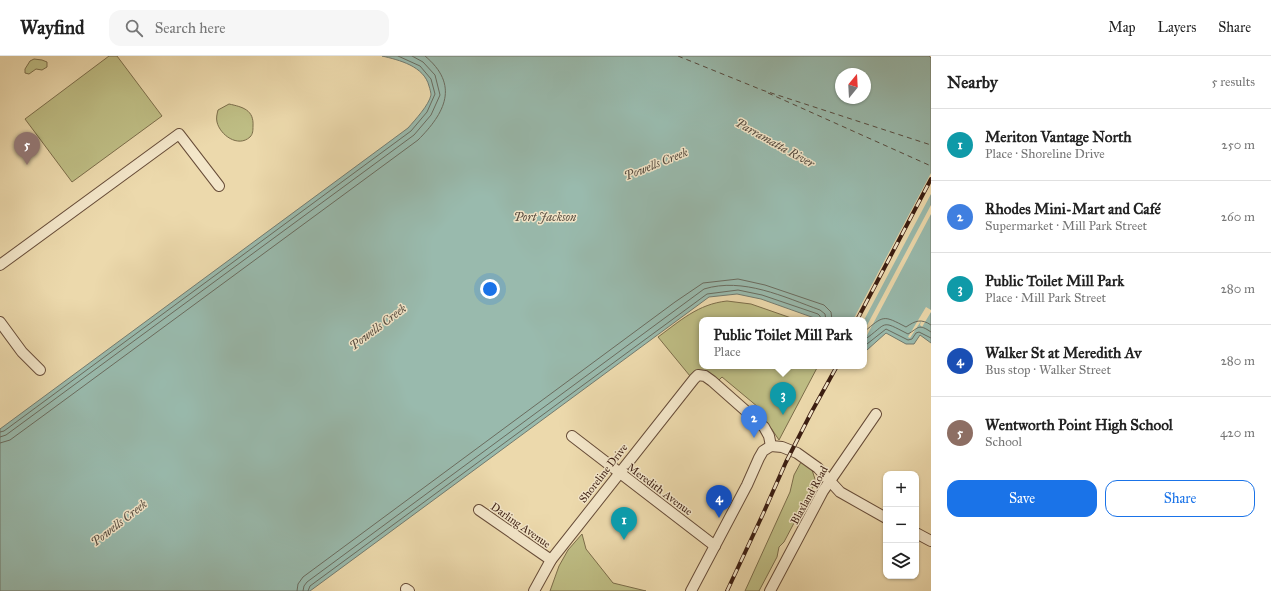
<!DOCTYPE html>
<html lang="en">
<head>
<meta charset="utf-8">
<style>
  :root { --surface:#fff; --page:#f6f6f6; --text:#222; --muted:#767676; --line:#e0e0e0; --accent:#1a73e8 }
  body { margin:0; font-family:"IM FELL Great Primer",serif; background:var(--page); color:var(--text) }
  .controls { position:absolute; right:12px; bottom:12px; display:grid; overflow:hidden; border-radius:8px; box-shadow:0 1px 3px #0004 }
  .controls button { width:36px; height:36px; display:grid; place-items:center; padding:0; border:0; border-bottom:1px solid var(--line); background:var(--surface); color:var(--text); font:20px sans-serif }
  .compass { position:absolute; left:835px; top:12px; width:36px; height:36px; border-radius:50%; background:var(--surface); box-shadow:0 1px 3px #0004; rotate:18deg }
  .you { position:absolute; left:490px; top:233px; width:14px; height:14px; margin:-10px; border:3px solid #fff; border-radius:50%; background:#1a73e8; box-shadow:0 0 0 6px #1a73e833 }
  .badge { display:grid; place-items:center; width:26px; height:26px; border-radius:50%; background:var(--accent); color:#fff; font-size:13px; font-weight:700 }
  .pin { position:absolute; translate:-50% -33px; filter:drop-shadow(0 1px 2px #0008) }
  .pin::after { content:''; position:absolute; top:21px; width:14px; height:12px; background:inherit; clip-path:polygon(0 0,100% 0,50% 100%) }
  .popup { position:absolute; left:699px; top:261px; width:168px; height:52px; box-sizing:border-box; display:grid; place-content:center; border-radius:8px; background:var(--surface); filter:drop-shadow(0 1px 3px #0005); font-size:13px; white-space:nowrap; color:var(--muted) }
  .popup b { font-size:15px; color:var(--text) }
  .popup::after { content:''; position:absolute; left:50%; top:100%; margin-left:-8px; border:8px solid transparent; border-top-color:var(--surface) }
  .list { margin:0; padding:0; list-style:none }
  h2 { display:flex; justify-content:space-between; align-items:center; height:52px; margin:0; padding:0 16px; font-size:17px }
  h2 small { font-size:13px; font-weight:400; color:var(--muted) }
  .list li { display:grid; grid-template-columns:26px 1fr auto; gap:12px; align-items:center; box-sizing:border-box; height:72px; padding:0 16px; border-top:1px solid var(--line) }
  .list b { display:block; font-size:15px; white-space:nowrap }
  .list p { margin:0; font-size:13px; white-space:nowrap; color:var(--muted) }
  .list em { font-size:13px; font-style:normal; color:var(--muted) }
  .actions { display:flex; gap:8px; padding:12px 16px }
  .actions a { flex:1; padding:9px 0; border:1px solid var(--accent); border-radius:12px; text-align:center; font-size:14px; color:var(--accent) }
  .actions .main { background:var(--accent); color:#fff }
  .icon { flex:none; width:22px; height:22px; fill:none; stroke:currentColor; stroke-width:2; stroke-linecap:round; stroke-linejoin:round }
  .map { position:relative; flex:none; width:931px; height:535px; overflow:hidden }
  header { display:flex; align-items:center; gap:24px; box-sizing:border-box; height:56px; padding:0 20px; background:var(--surface); border-bottom:1px solid var(--line) }
  header strong { font-size:19px }
  nav { display:flex; gap:22px; margin-inline-start:auto; font-size:14px }
  .search { width:280px; height:36px; background:var(--page); display:flex; align-items:center; gap:10px; box-sizing:border-box; padding:0 14px; border-radius:12px; color:var(--muted); font-size:15px }
  main { display:flex }
  aside { flex:1; background:var(--surface) }
  .map>svg:first-child { display:block }
</style>
</head>
<body>
<header>
<strong>Wayfind</strong>
<div class="search"><svg class="icon" aria-label="search" viewBox="0 0 24 24"><circle cx="10" cy="10" r="6"/><path d="M15 15l6 6"/></svg>Search here</div>
<nav><a>Map</a><a>Layers</a><a>Share</a></nav>
</header>
<main>
<div class="map">
<svg width="931" height="535" viewBox="0 0 931 535">
  <rect width="100%" height="100%" fill="#ecd9ac"/>
  <filter id="stains"><feTurbulence type="fractalNoise" baseFrequency=".005" numOctaves="4"/><feColorMatrix values="0 0 0 0 .2 0 0 0 0 .09 0 0 0 0 .02 0 0 0 .5 -.17"/></filter>
  <radialGradient id="worn" r=".72"><stop offset=".6" stop-color="#630" stop-opacity="0"/><stop offset="1" stop-color="#630" stop-opacity=".3"/></radialGradient>
  <g fill="#bebd84" stroke="#7c6d4a">
    <polygon points="109,0 117,0 162,60 72,126 25,63"/>
    <polygon points="34,3 42,4 47,6 47,11 42,14 36,13 29,18 25,17 25,13 30,5"/>
    <path d="M 229,48 C 243,51 254,54 253,70 C 253,74 253,78 250,81 C 238,92 220,79 217,66 C 216,62 217,58 218,54 Z"/>
    <path d="M 727,245 L 751,248 L 797,264 L 702,264 L 702,310 L 818,310 L 779,384 L 771,372 L 760,361 L 764,356 L 722,321 L 717,326 L 690,320 L 658,281 C 680,265 698,248 727,245 Z"/>
    <polygon points="801,406 812,414 815,423 813,431 784,486 779,491 777,501 759,535 745,535 790,436 794,419"/>
    <polygon points="582,478 586,493 613,527 646,535 550,535 559,510 568,494"/>
  </g>
  <path fill="#99baad" stroke="#737b6f" fill-rule="evenodd" d="M 382,0 L 929,0 L 931,2 L 931,287 L 920,279 L 914,288 L 906,288 L 886,277 L 867,294 L 864,292 L 864,264 L 820,264 L 761,243 L 737,238 L 709,241 L 310,535 L 0,535 L 0,373 L 408,72 C 415,64 429,49 431,39 C 431,37 430,33 429,30 C 424,10 399,4 382,0 ZM 841,18 L 865,18 L 865,42 L 841,42 Z"/>
  <g fill="#ecd9ac">
    <polygon points="931,117 931,138 864,264 853,264"/>
    <polygon points="931,149 931,158 864,285 864,275"/>
    <polygon points="926,251 931,254 931,256 922,271 920,269 921,265 910,282 908,281"/>
  </g>
  <g fill="none" stroke-linecap="round" stroke-linejoin="round">
    <g stroke="#6a6c5f" stroke-width="1">
      <path d="M 864,276 C 884,259 883,259 906,271 C 915,265 921,262 931,269"/>
      <path d="M 864,284 C 889,267 879,263 908,278 C 919,272 918,267 931,276"/>
      <polyline points="864,289 867,288 886,273 908,284 912,283 916,277 919,276 931,282"/>
      <polyline points="0,376 4,375 411,75 427,56 435,38 431,23 420,10 398,0"/>
      <polyline points="0,381 6,379 414,79 431,59 440,39 435,19 423,6 412,0"/>
      <path d="M 0,387 L 10,384 L 51,354 L 418,84 C 445,57 460,29 425,0"/>
      <polyline points="297,535 298,528 303,521 675,246 703,227 738,223 765,229 824,249 831,256 832,264"/>
      <path d="M 303,535 L 304,530 L 307,526 L 704,233 C 743,221 784,241 820,254 L 825,258 L 826,264"/>
      <polyline points="308,535 310,530 707,238 738,234 762,239 818,258 820,260 821,264"/>
    </g>
    <g stroke="#574c40" stroke-width="1" stroke-dasharray="5 4" stroke-linecap="butt">
      <polyline points="678,0 762,34 931,89"/>
      <polyline points="768,37 931,110"/>
    </g>
    <g stroke="#674c38" stroke-width="12">
      <g id="minor">
        <polyline points="0,209 179,78 219,130"/>
        <polyline points="0,266 22,296 40,314"/>
        <polyline points="572,380 715,490"/>
        <polyline points="479,454 551,504"/>
        <polyline points="916,477 931,485"/>
        <polyline points="406,533 409,535"/>
        <polyline points="534,535 551,504 694,323 698,319 705,320 712,325 764,371 769,380 771,390"/>
        <polyline points="691,535 747,429 759,402 763,395 771,390 782,391 797,397 818,412 840,436 886,462"/>
        <polyline points="770,535 823,435 876,358"/>
      </g>
    </g>
    <use href="#minor" stroke="#f3e6c9" stroke-width="10"/>
    <g stroke="#3b1d11" stroke-width="4">
      <g id="rail">
        <polyline points="857,264 931,123"/>
        <polyline points="727,535 763,458 786,406 811,357 837,310"/>
      </g>
    </g>
    <use href="#rail" stroke="#f3e6c9" stroke-width="2.5" stroke-dasharray="8" stroke-linecap="butt"/>
  </g>
  <g text-anchor="middle" stroke-width="3" stroke-linejoin="round" paint-order="stroke">
    <g font-size="11" fill="#3b1d11" stroke="#f3e6c9">
      <text transform="translate(603 417) rotate(-52)" y="4">Shoreline Drive</text>
      <text transform="translate(660 433) rotate(37)" y="4">Meredith Avenue</text>
      <text transform="translate(809 439) rotate(-61)" y="4">Blaxland Road</text>
      <text transform="translate(521 469) rotate(35)" y="4">Darling Avenue</text>
    </g>
    <g font-size="12" font-style="italic" fill="#574c40" stroke="#f3e6c9">
      <text transform="translate(775 87) rotate(29)" y="4">Parramatta River</text>
      <text transform="translate(656 108) rotate(-22)" y="4">Powells Creek</text>
      <text x="545" y="165">Port Jackson</text>
      <text transform="translate(378 271) rotate(-37)" y="4">Powells Creek</text>
      <text transform="translate(119 467) rotate(-38)" y="4">Powells Creek</text>
    </g>
  </g>
  <rect width="100%" height="100%" filter="url(#stains)"/>
  <rect width="100%" height="100%" fill="url(#worn)"/>
</svg>
<div class="controls">
<button>+</button>
<button>−</button>
<button><svg class="icon" aria-label="layers" viewBox="0 0 24 24"><path d="M12 4l9 5-9 5-9-5zM3 14l9 5 9-5"/></svg></button>
</div>
<svg class="compass" viewBox="-18 -18 36 36"><path d="M0-13l5 13h-10z" fill="#e53935"/><path d="M0 13l5-13h-10z" fill="#767676"/></svg>
<div class="you"></div>
<div class="pin badge" style="left:624px;top:484px;background:#0f9aa8">1</div>
<div class="pin badge" style="left:754px;top:382px;background:#3f7fe0">2</div>
<div class="pin badge" style="left:783px;top:359px;background:#0f9aa8">3</div>
<div class="popup"><b>Public Toilet Mill Park</b>Place</div>
<div class="pin badge" style="left:719px;top:462px;background:#1a4fb4">4</div>
<div class="pin badge" style="left:27px;top:109px;background:#8d6e63">5</div>
</div>
<aside>
<h2>Nearby<small>5 results</small></h2>
<ul class="list">
<li><span class="badge" style="background:#0f9aa8">1</span><div><b>Meriton Vantage North</b><p>Place · Shoreline Drive</p></div><em>250 m</em></li>
<li><span class="badge" style="background:#3f7fe0">2</span><div><b>Rhodes Mini-Mart and Café</b><p>Supermarket · Mill Park Street</p></div><em>260 m</em></li>
<li><span class="badge" style="background:#0f9aa8">3</span><div><b>Public Toilet Mill Park</b><p>Place · Mill Park Street</p></div><em>280 m</em></li>
<li><span class="badge" style="background:#1a4fb4">4</span><div><b>Walker St at Meredith Av</b><p>Bus stop · Walker Street</p></div><em>280 m</em></li>
<li><span class="badge" style="background:#8d6e63">5</span><div><b>Wentworth Point High School</b><p>School</p></div><em>420 m</em></li>
</ul>
<div class="actions"><a class="main">Save</a><a>Share</a></div>
</aside>
</main>
</body>
</html>
